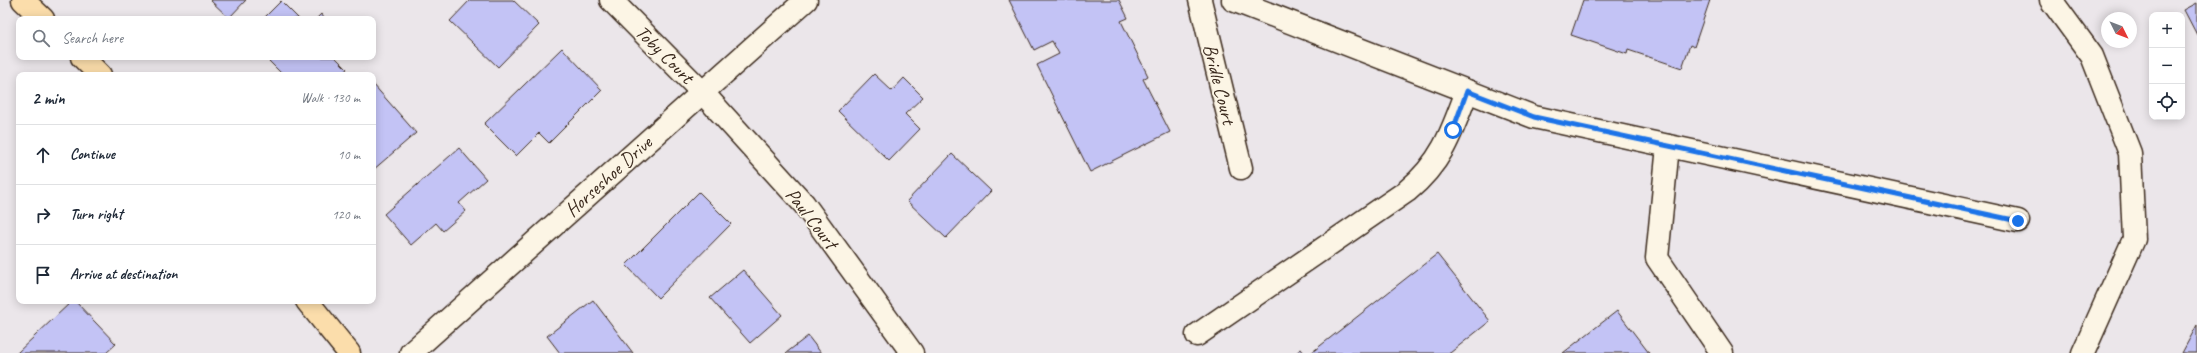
<!DOCTYPE html>
<html lang="en">
<head>
<meta charset="utf-8">
<style>
  :root { --surface:#fff; --page:#f2f2f3; --text:#1f2937; --muted:#747a83; --line:#e0e1e3 }
  body { margin:0; font-family:Caveat,sans-serif; background:var(--page); color:var(--text) }
  .controls { position:absolute; right:12px; top:12px; display:grid; overflow:hidden; border-radius:8px; box-shadow:0 2px 10px #0003 }
  .controls button { width:36px; height:36px; display:grid; place-items:center; padding:0; border:0; border-bottom:1px solid var(--line); background:var(--surface); color:var(--text); font:20px sans-serif }
  .compass { position:absolute; left:2101px; top:12px; width:36px; height:36px; border-radius:50%; background:var(--surface); box-shadow:0 2px 10px #0003; rotate:132deg }
  .stop { position:absolute; width:12px; height:12px; margin:-9px; border:3px solid #1a73e8; border-radius:50%; background:#fff }
  .stop.end { background:#1a73e8; border-color:#fff; box-shadow:0 1px 4px #0008 }
  .list { margin:0; padding:0; list-style:none }
  h2 { display:flex; justify-content:space-between; align-items:center; height:52px; margin:0; padding:0 16px; font-size:17px }
  h2 small { font-size:13px; font-weight:400; color:var(--muted) }
  .list li { display:grid; grid-template-columns:26px 1fr auto; gap:12px; align-items:center; box-sizing:border-box; height:60px; padding:0 16px; border-top:1px solid var(--line) }
  .list b { display:block; font-size:15px; white-space:nowrap }
  .list em { font-size:13px; font-style:normal; color:var(--muted) }
  .icon { flex:none; width:22px; height:22px; fill:none; stroke:currentColor; stroke-width:2; stroke-linecap:round; stroke-linejoin:round }
  .map { position:relative; flex:none; width:2197px; height:353px; overflow:hidden }
  .search { position:absolute; background:var(--surface); box-shadow:0 2px 10px #0003; left:16px; top:16px; width:360px; height:44px; display:flex; align-items:center; gap:10px; box-sizing:border-box; padding:0 14px; border-radius:8px; color:var(--muted); font-size:15px }
  .panel { position:absolute; background:var(--surface); box-shadow:0 2px 10px #0003; left:16px; top:72px; width:360px; height:232px; border-radius:8px }
  .map>svg:first-child { display:block }
</style>
</head>
<body>
<div class="map">
<svg width="2197" height="353" viewBox="0 0 2197 353">
  <rect width="100%" height="100%" fill="#ebe6ea"/>
  <filter id="ink" filterUnits="userSpaceOnUse"><feTurbulence type="fractalNoise" baseFrequency=".025" numOctaves="2"/><feDisplacementMap in="SourceGraphic" scale="8" xChannelSelector="R" yChannelSelector="G"/><feConvolveMatrix kernelMatrix="1 2 1 2 8 2 1 2 1" color-interpolation-filters="sRGB"/></filter>
  <g filter="url(#ink)">
    <g fill="#c3c3f5" stroke="#3b2a1e">
      <polygon points="210,0 246,0 229,18"/>
      <polygon points="470,0 513,0 539,25 498,67 450,21"/>
      <polygon points="1009,0 1119,0 1128,18 1121,21 1148,76 1143,79 1170,132 1090,172 1037,65 1059,54 1052,41 1034,50"/>
      <polygon points="1583,0 1710,0 1694,47 1690,45 1682,68 1628,50 1627,54 1571,35"/>
      <polygon points="281,1 299,19 263,19"/>
      <polygon points="2197,3 2197,35 2184,10"/>
      <polygon points="321,14 325,19 316,19"/>
      <polygon points="562,48 602,90 549,143 539,133 516,156 484,124"/>
      <polygon points="265,57 335,57 347,69 340,75 283,75"/>
      <polygon points="874,74 892,91 904,78 923,97 905,114 920,129 889,161 838,111"/>
      <polygon points="373,84 416,133 373,170"/>
      <polygon points="459,148 486,179 459,203 466,211 443,231 436,223 411,245 384,214"/>
      <polygon points="952,154 991,191 946,238 907,201"/>
      <polygon points="699,192 731,224 658,298 626,265"/>
      <polygon points="1437,254 1490,321 1450,353 1311,353"/>
      <polygon points="743,270 782,315 750,343 710,298"/>
      <polygon points="593,300 633,353 560,353 547,336"/>
      <polygon points="72,301 75,301 116,344 106,353 17,353"/>
      <polygon points="1617,311 1649,353 1563,353"/>
      <polygon points="2197,325 2197,353 2182,353"/>
      <polygon points="808,336 821,353 786,353"/>
      <polygon points="1301,349 1304,353 1296,353"/>
    </g>
    <g fill="none" stroke-linecap="round" stroke-linejoin="round">
      <g stroke="#3b2a1e" stroke-width="25">
        <g id="minor">
          <polyline points="611,0 702,92 804,204 912,353"/>
          <polyline points="1200,0 1241,168"/>
          <polyline points="1233,0 1534,117 2018,221"/>
          <polyline points="2051,0 2092,56 2130,153 2134,239 2083,353"/>
          <polyline points="1668,146 1657,258 1722,353"/>
          <path d="M 1197,335 L 1407,191 C 1442,162 1452,132 1467,91"/>
          <polyline points="411,353 806,0"/>
        </g>
      </g>
      <g stroke="#3b2a1e" stroke-width="25">
        <g id="major">
          <polyline points="23,0 43,19"/>
          <polyline points="82,57 100,75"/>
          <polyline points="307,301 349,353"/>
        </g>
      </g>
      <use href="#minor" stroke="#fcf5e5" stroke-width="22"/>
      <use href="#major" stroke="#fbddab" stroke-width="22"/>
    </g>
  </g>
  <g fill="none" stroke-linecap="round" stroke-linejoin="round" filter="url(#ink)">
    <polyline stroke="#1a73e8" stroke-width="5" points="1453,130 1467,91 1534,117 2018,221"/>
  </g>
  <g text-anchor="middle" stroke-width="3.5" stroke-linejoin="round" paint-order="stroke">
    <g font-size="20" fill="#3b2a1e" stroke="#fcf5e5">
      <text transform="translate(665 54) rotate(45)" y="7">Toby Court</text>
      <text transform="translate(1220 84) rotate(76)" y="7">Bridle Court</text>
      <text transform="translate(608 176) rotate(-42)" y="7">Horseshoe Drive</text>
      <text transform="translate(812 218) rotate(52)" y="7">Paul Court</text>
    </g>
  </g>
</svg>
<div class="controls">
<button>+</button>
<button>−</button>
<button><svg class="icon" aria-label="locate" viewBox="0 0 24 24"><circle cx="12" cy="12" r="6"/><path d="M12 2v4M12 18v4M2 12h4M18 12h4"/></svg></button>
</div>
<svg class="compass" viewBox="-18 -18 36 36"><path d="M0-13l5 13h-10z" fill="#e53935"/><path d="M0 13l5-13h-10z" fill="#747a83"/></svg>
<div class="stop" style="left:1453px;top:130px"></div>
<div class="stop end" style="left:2018px;top:221px"></div>
<div class="search"><svg class="icon" aria-label="search" viewBox="0 0 24 24"><circle cx="10" cy="10" r="6"/><path d="M15 15l6 6"/></svg>Search here</div>
<section class="panel">
<h2>2 min<small>Walk · 130 m</small></h2>
<ul class="list">
<li><svg class="icon" aria-label="ahead" viewBox="0 0 24 24"><path d="M12 20V5M6 11l6-6 6 6"/></svg><div><b>Continue</b></div><em>10 m</em></li>
<li><svg class="icon" aria-label="right" viewBox="0 0 24 24"><path d="M7 20v-9h11M14 6l5 5-5 5"/></svg><div><b>Turn right</b></div><em>120 m</em></li>
<li><svg class="icon" aria-label="arrive" viewBox="0 0 24 24"><path d="M6 21V4h12l-3 4 3 4H6"/></svg><div><b>Arrive at destination</b></div></li>
</ul>
</section>
</div>
</body>
</html>
